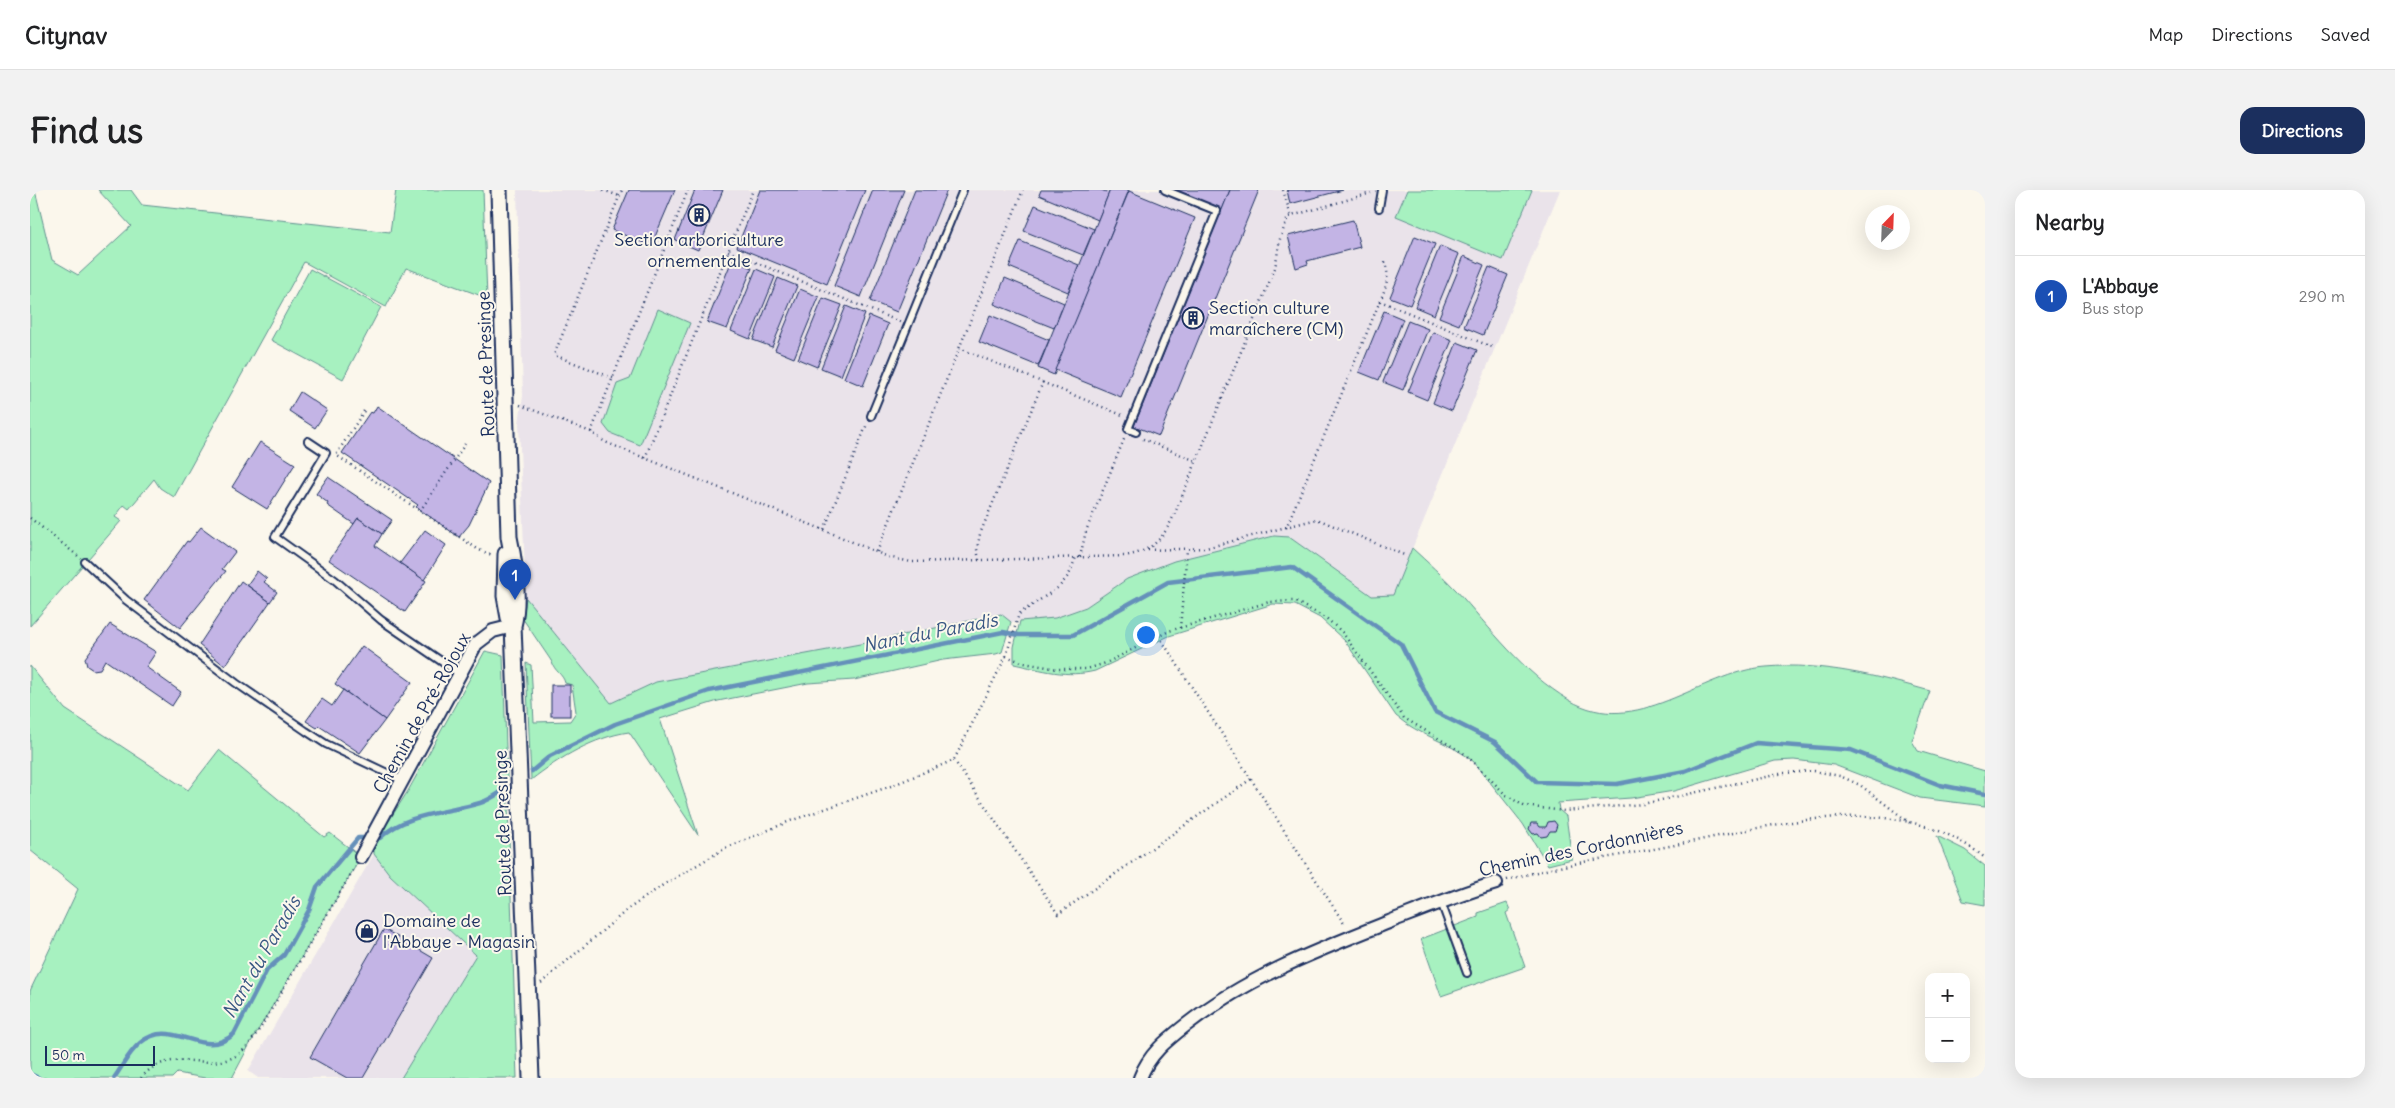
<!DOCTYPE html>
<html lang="en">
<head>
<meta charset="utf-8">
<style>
  :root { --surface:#fff; --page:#f2f2f2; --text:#202124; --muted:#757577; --line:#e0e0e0; --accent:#1b2f5e }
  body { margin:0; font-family:Delius,sans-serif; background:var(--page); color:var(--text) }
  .controls { position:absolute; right:15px; bottom:15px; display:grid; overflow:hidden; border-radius:10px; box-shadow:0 5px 20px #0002 }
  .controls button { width:45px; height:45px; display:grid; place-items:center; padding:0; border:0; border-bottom:1px solid var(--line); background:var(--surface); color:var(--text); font:25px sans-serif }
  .compass { position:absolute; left:1835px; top:15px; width:45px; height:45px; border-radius:50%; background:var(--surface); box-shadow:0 5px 20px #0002; rotate:23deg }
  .scale { position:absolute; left:15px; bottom:12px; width:110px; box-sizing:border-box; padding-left:5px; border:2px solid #1b2f5e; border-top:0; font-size:14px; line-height:18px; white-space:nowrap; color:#1b2f5e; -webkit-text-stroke:4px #fbf7ec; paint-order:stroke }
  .you { position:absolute; left:1115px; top:444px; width:18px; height:18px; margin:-12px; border:4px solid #fff; border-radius:50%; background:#1a73e8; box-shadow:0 0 0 8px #1a73e833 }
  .badge { display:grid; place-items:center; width:32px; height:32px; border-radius:50%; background:var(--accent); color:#fff; font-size:16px; font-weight:700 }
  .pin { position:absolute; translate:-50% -41px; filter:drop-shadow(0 1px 2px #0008) }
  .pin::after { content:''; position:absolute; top:26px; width:18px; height:15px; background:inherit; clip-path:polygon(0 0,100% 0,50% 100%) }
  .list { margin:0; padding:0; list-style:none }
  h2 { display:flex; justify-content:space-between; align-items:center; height:65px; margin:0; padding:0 20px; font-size:21px }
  h2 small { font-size:16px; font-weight:400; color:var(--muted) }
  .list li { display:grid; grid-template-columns:32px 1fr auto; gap:15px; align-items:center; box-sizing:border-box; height:80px; padding:0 20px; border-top:1px solid var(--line) }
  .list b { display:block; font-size:19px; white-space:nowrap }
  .list p { margin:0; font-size:16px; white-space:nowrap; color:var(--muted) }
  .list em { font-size:16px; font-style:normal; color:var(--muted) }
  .map { position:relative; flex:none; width:1955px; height:888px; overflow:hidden; border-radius:15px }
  header { display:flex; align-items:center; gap:30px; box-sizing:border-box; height:70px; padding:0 25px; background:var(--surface); border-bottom:1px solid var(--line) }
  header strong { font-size:24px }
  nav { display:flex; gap:28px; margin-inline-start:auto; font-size:18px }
  .intro { display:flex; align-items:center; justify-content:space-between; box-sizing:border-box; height:120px; padding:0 30px }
  h1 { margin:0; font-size:35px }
  .button { padding:12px 22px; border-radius:15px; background:var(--accent); color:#fff; font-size:18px; font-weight:700 }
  main { display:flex; gap:30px; padding:0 30px }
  aside { flex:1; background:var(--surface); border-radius:15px; box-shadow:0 5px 20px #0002 }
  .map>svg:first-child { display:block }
</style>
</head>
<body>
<header>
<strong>Citynav</strong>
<nav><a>Map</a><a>Directions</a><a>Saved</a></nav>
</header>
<div class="intro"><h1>Find us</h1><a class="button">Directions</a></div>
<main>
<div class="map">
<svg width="1955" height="888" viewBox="0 0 1955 888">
  <rect width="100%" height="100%" fill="#fbf7ec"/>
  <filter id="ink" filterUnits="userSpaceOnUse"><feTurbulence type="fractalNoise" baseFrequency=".02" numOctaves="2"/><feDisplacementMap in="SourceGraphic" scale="10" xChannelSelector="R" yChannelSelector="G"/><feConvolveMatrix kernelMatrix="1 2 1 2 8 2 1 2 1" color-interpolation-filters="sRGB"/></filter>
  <g filter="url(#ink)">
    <g fill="#eae3ea">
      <polygon points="487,0 1530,0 1363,405 1342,406 1259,347 1244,346 1144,371 1097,389 1056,417 1025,428 981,432 971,424 830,454 626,492 581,513 496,408 489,233 493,206"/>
      <polygon points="344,664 360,685 446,765 371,888 333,888 403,768 354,739 280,866 317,888 228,888 218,881"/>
    </g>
    <g fill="#a7f1c0" stroke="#61908f">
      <polygon points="0,0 5,0 22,70 48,85 101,36 68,0 101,0 112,15 360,42 366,0 453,0 457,108 376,78 356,117 274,72 144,307 130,298 124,289 99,319 94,315 85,327 91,331 0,436"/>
      <polygon points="1377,0 1502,0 1473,70 1366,26"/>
      <polygon points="280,79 351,117 313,189 241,150"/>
      <polygon points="628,119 660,133 610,255 580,243 573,234 587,194 600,189"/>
      <path d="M 1244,346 L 1259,347 L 1342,406 L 1363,405 L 1382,358 C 1397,372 1412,385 1426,400 C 1461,439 1492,482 1539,510 C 1607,550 1669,482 1736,477 C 1792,472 1847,486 1900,501 L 1882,551 L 1888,561 L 1955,581 L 1955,616 L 1890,608 L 1804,575 L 1764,570 L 1745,571 L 1644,601 L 1601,608 L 1528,613 L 1529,620 L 1536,626 L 1542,669 L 1518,675 L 1493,634 L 1444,572 C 1421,552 1389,546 1366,526 L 1315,451 L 1290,428 L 1265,415 L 1243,414 L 1139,446 L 1065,481 C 1037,488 1012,480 984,474 L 984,457 L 990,431 L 1025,428 L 1056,417 L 1097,389 L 1144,371 Z"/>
      <path d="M 496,408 L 581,513 L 626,492 L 830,454 L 971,424 L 981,432 L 972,462 L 966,464 L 913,470 L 824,490 L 778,493 L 688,511 L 630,529 L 668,645 L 599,542 C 564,547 529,568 501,590 L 496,473 L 501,475 L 504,532 L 540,531 L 546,522 L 542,495 L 535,493 C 533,484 524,481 522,472 L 493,429 Z"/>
      <polygon points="455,461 473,465 487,888 371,888 446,765 360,685 344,664 344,654 378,601"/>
      <polygon points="0,476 35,519 158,600 189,560 294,647 300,643 331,667 221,852 202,888 175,888 147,883 142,888 0,888 0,801 48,699 0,660"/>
      <polygon points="1907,646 1935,660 1955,676 1955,715 1933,711"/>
      <polygon points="1477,713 1480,720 1476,723 1495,777 1411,806 1391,749 1448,727 1448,723"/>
    </g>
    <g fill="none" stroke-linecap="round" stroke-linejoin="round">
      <g stroke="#6590ba" stroke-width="4.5">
        <polyline points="502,581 520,566 585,534 679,501 973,442 989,445 1043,445 1138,392 1262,377 1371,454 1405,522 1465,552 1507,592 1587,594 1655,581 1726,553 1821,560 1910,595 1955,604"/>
        <polyline points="0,884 9,888"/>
        <path d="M 84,888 C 92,877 99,862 110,853 C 143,825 172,872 204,844 L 237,780 L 254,765 L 279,720 L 287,697 L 328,648 L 350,648 C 375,623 417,623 450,613 C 460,610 469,603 477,598"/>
      </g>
    </g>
    <g fill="#c3b4e5" stroke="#1b2f5e">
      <polygon points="599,0 645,0 621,56 582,40"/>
      <polygon points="665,0 693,0 668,60 645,50"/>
      <polygon points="730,0 835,0 797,94 707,57"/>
      <polygon points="843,0 874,0 831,107 804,96"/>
      <polygon points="885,0 917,0 867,122 840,111"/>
      <polygon points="1011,0 1071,0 1079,3 1068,30 1009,5"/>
      <polygon points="1080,0 1099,0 1024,185 1008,178"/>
      <polygon points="1145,0 1200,0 1192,20"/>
      <polygon points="1200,0 1229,0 1129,246 1104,236"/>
      <polygon points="1257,0 1313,0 1260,14"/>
      <polygon points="1099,1 1165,28 1091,207 1025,180"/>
      <polygon points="1005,15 1064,39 1053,65 994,41"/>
      <polygon points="1323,30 1330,57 1277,71 1278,74 1266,78 1258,46"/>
      <polygon points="1385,46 1405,54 1380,115 1360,107"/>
      <polygon points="990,51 1049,75 1038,102 979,77"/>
      <polygon points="1410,56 1429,64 1404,125 1385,117"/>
      <polygon points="1434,66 1454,75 1429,135 1409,127"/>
      <polygon points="702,70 722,78 697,139 677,132"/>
      <polygon points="1459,77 1478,85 1453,145 1434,137"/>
      <polygon points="726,79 745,87 720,149 701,141"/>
      <polygon points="748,88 767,96 742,157 723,150"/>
      <polygon points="975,88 1034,113 1024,138 964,114"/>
      <polygon points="770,99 789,107 764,168 745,160"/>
      <polygon points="793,108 812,115 787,177 768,169"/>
      <polygon points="816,116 835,124 811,186 791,178"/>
      <polygon points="1354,121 1373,129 1349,190 1329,182"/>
      <polygon points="960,125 1019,150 1008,176 949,152"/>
      <polygon points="839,126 858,134 833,196 814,188"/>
      <polygon points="1378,131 1398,139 1373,200 1353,192"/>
      <polygon points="1403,142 1422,150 1397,210 1378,202"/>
      <polygon points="1427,152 1447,160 1422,221 1403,213"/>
      <polygon points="270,202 297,220 285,238 259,221"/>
      <polygon points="347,216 459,293 439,335 429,347 386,317 388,315 312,263 340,222 343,223"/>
      <polygon points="230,252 265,274 237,319 202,297"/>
      <polygon points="298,287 362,330 352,344 328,328 324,334 297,315 298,313 286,304"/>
      <polygon points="328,328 352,344 345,356 396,391 375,422 299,370"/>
      <polygon points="171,337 205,362 192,379 196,381 150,438 114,410 157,351 159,352"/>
      <polygon points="395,340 416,355 394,390 370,373"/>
      <polygon points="227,381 237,389 234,392 247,402 240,412 217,395"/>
      <polygon points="211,391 240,412 195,476 169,455"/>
      <polygon points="80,434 126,462 116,477 151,502 142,516 75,470 70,479 63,480 57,476 55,468"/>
      <polygon points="332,456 382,492 355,530 305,494"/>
      <rect x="521" y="495" width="19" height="31"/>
      <polygon points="313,500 355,530 330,563 289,536 287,538 276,531 292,509 302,516"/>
      <polygon points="1524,631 1527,635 1525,641 1520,641 1517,646 1511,647 1508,643 1503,644 1499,639 1501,633 1507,633 1510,637 1516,637 1518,632"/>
      <polygon points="354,739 403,768 333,888 317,888 280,867"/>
    </g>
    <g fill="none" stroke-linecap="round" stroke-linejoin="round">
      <g stroke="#1b2f5e" stroke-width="10">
        <g id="service">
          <polyline points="1349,18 1352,0"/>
          <polyline points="841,226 933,0"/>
          <polyline points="1106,242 1098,239 1187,21 1135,0"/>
          <polyline points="278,251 296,263 245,347 305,390 351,430 430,484"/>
          <polyline points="55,372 96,410 206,493 276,541 296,554 374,591"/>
          <polyline points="1411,712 1437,783"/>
        </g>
      </g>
      <g stroke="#1b2f5e" stroke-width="16">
        <g id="minor">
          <polyline points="331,667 446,454 463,441 483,436"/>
          <path d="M 1110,888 C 1119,864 1137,850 1156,835 C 1217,787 1288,760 1359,732 C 1395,718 1430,704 1466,693"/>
        </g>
      </g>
      <g stroke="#1b2f5e" stroke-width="19">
        <g id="tertiary">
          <path d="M 469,0 L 479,347 C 485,375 490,408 483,436 L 501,888"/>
          <polyline points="476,364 475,406 479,428"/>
        </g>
      </g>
      <g stroke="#1b2f5e" stroke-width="2.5" stroke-dasharray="1 4" stroke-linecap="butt">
        <polyline points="573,0 589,6"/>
        <polyline points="1253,0 1261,26"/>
        <polyline points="698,61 870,132"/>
        <path d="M 1355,72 C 1360,87 1356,97 1350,111 L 1462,157"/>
        <polyline points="929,158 1092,225"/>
        <polyline points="583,188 524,165 592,0"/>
        <polyline points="490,215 561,242 575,252 794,340 837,234"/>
        <polyline points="334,221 306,265 449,360 462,365"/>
        <polyline points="561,242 658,0"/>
        <polyline points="1113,249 1166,271"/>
        <polyline points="615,268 723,0"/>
        <polyline points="390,321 435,254"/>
        <polyline points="0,328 48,366"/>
        <polyline points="1256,338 1350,111"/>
        <path d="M 794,340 L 858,367 L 881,372 L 1094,366 C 1130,361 1138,339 1151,309 L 1245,78 L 1250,49 L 1258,27 L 1341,3"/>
        <polyline points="1118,360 1176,358 1287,329 1374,365"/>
        <polyline points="847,362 993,0"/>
        <polyline points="1050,367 1056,341 1095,247"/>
        <polyline points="949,370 947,359 950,344 1013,192"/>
        <polyline points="1150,438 1157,360"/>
        <polyline points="1129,446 1315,735"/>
        <polyline points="976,466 994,473 1028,479 1057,479 1076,473 1139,441 1239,412 1264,411 1296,428 1312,442 1374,528 1435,564 1476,605 1494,616 1534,621 1613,614 1754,583 1784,581 1810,586 1830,595 1880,633"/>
        <polyline points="924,570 1028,724 1221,589"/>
        <path d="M 1477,690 C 1532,674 1589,666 1645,655 C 1744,636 1867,596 1955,668"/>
        <polyline points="511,793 597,720 633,695 696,658 760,631 861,596 924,570 976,466 989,424 1029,397 1039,385 1046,367"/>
        <path d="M 111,888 C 141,853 178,885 209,864 C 218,857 224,847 231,837 L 325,677"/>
      </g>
      <use href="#service" stroke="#fbf7ec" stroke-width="6"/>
      <use href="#minor" stroke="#fbf7ec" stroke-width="12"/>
      <use href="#tertiary" stroke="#fbf7ec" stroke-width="15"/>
    </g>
  </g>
  <defs>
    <g id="building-ring" transform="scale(1.125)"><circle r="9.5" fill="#fbf7ec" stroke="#1b2f5e" stroke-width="1.5"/><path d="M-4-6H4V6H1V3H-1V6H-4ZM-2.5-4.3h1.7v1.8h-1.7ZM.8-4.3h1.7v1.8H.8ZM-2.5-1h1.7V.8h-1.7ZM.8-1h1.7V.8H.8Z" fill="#1b2f5e"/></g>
    <g id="shop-ring" transform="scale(1.125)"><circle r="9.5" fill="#fbf7ec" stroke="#1b2f5e" stroke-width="1.5"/><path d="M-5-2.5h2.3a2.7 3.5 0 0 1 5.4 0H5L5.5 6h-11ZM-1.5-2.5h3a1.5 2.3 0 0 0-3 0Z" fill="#1b2f5e"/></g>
  </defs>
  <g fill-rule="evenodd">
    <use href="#building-ring" x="669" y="25"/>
    <use href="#building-ring" x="1163" y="128"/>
    <use href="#shop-ring" x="337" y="741"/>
  </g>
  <g text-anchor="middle" stroke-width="4" stroke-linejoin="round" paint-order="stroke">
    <g font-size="18" fill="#1b2f5e" stroke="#fbf7ec" text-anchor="start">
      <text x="669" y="56" text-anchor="middle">Section arboriculture<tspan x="669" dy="21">ornementale</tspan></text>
      <text x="1179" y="124">Section culture<tspan x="1179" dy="21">maraîchere (CM)</tspan></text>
      <text x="353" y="737">Domaine de<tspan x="353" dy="21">l'Abbaye - Magasin</tspan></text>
    </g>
    <g font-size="18" fill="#1b2f5e" stroke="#fbf7ec">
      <text transform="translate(456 174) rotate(-92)" y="6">Route de Presinge</text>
      <text transform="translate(392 523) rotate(-61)" y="6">Chemin de Pré-Rojoux</text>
      <text transform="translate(473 633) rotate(-92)" y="6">Route de Presinge</text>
      <text transform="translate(1551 659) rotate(-12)" y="6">Chemin des Cordonnières</text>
    </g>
    <g font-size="19" font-style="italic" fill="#3a5884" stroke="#fbf7ec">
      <text transform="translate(900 442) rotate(-11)" y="7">Nant du Paradis</text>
      <text transform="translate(231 767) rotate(-60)" y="7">Nant du Paradis</text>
    </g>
  </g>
</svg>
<div class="controls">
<button>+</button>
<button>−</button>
</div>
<svg class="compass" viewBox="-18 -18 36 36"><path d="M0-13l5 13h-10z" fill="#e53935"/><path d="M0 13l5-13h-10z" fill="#757577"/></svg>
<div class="scale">50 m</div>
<div class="you"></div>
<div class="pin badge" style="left:485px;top:410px;background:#1a4fb4">1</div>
</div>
<aside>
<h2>Nearby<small></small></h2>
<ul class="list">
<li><span class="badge" style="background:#1a4fb4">1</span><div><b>L'Abbaye</b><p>Bus stop</p></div><em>290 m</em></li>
</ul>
</aside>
</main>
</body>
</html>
